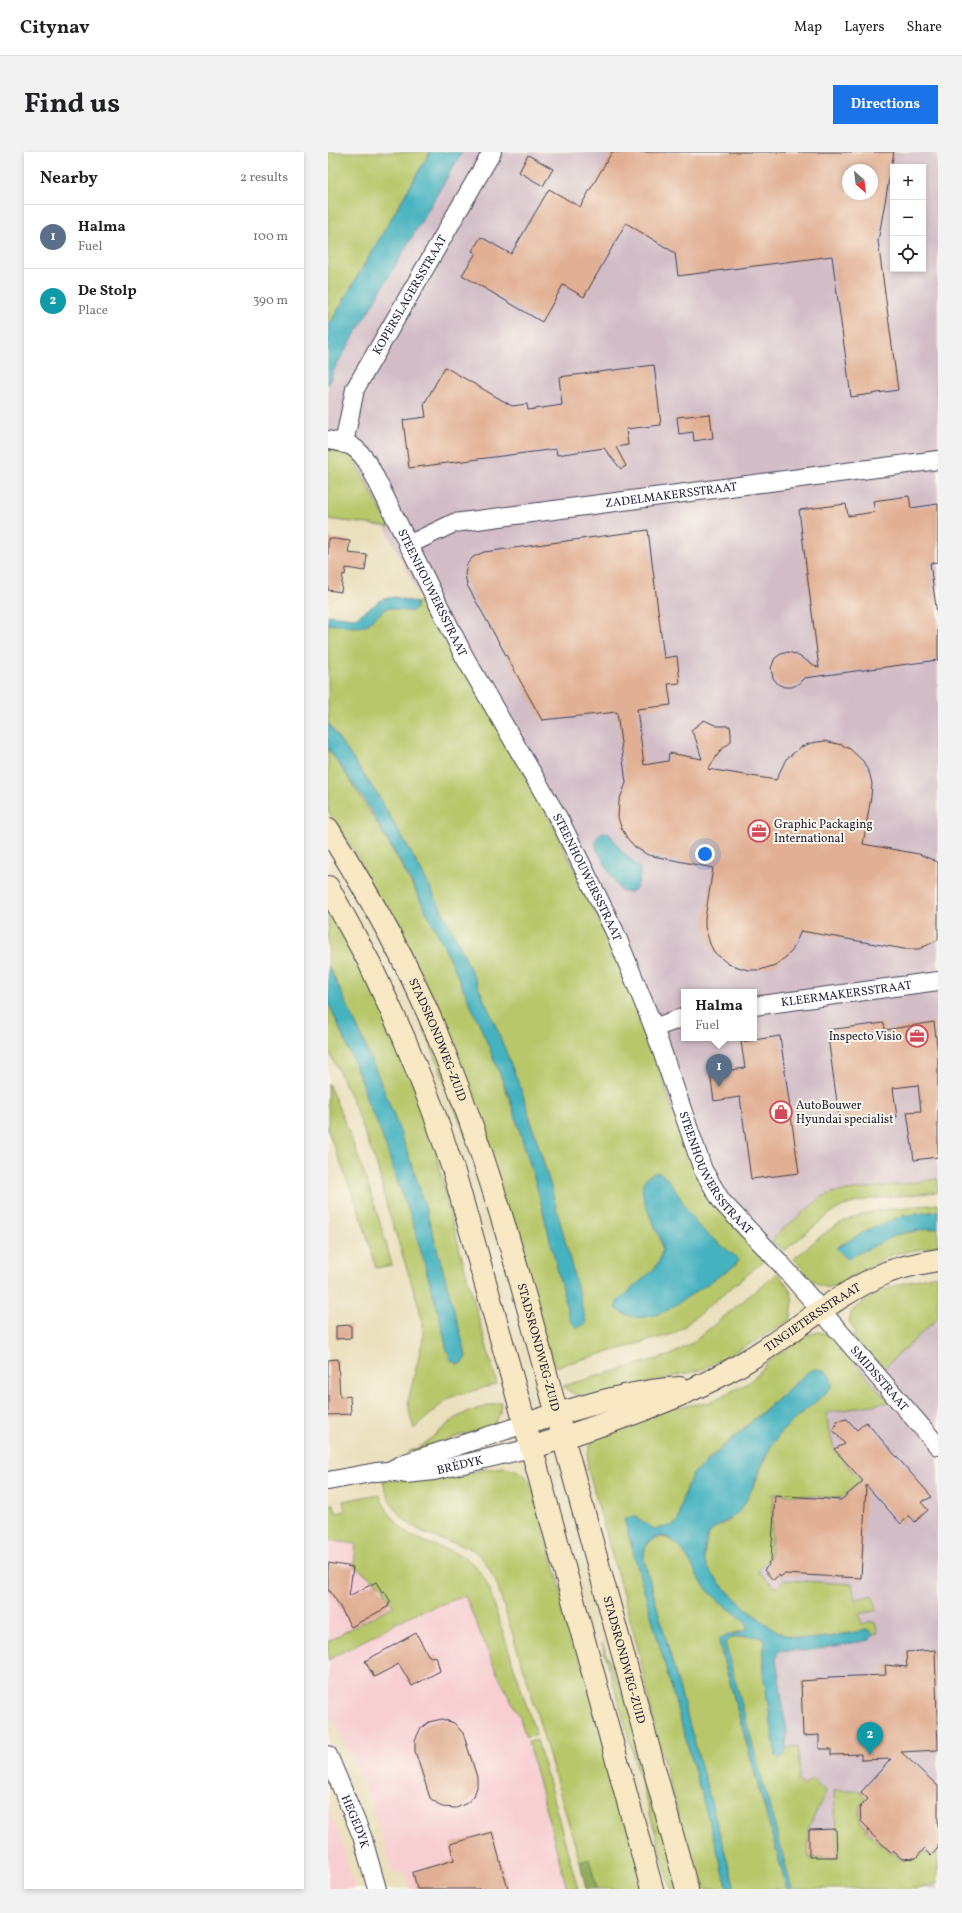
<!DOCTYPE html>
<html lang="en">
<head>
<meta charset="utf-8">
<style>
  :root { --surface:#fff; --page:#f2f2f2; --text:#202124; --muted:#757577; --line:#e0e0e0; --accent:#1a73e8 }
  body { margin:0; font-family:Vollkorn,serif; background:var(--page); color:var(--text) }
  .controls { position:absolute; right:12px; top:12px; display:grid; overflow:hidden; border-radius:0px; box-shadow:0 2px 6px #0003 }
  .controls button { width:36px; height:36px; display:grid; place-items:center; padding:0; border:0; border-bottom:1px solid var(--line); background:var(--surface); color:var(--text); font:20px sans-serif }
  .compass { position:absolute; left:514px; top:12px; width:36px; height:36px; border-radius:50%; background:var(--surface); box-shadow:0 2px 6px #0003; rotate:152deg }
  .you { position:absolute; left:377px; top:702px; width:14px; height:14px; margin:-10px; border:3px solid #fff; border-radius:50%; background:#1a73e8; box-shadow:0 0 0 6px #1a73e833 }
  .badge { display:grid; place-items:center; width:26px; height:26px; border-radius:50%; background:var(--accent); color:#fff; font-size:13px; font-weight:700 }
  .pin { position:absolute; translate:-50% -33px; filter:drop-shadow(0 1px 2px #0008) }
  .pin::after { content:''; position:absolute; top:21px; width:14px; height:12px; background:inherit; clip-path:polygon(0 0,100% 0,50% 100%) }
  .popup { position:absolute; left:353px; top:837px; width:76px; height:52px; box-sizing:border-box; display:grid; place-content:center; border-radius:0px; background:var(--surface); filter:drop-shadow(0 1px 3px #0005); font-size:13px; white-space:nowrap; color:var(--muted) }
  .popup b { font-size:15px; color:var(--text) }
  .popup::after { content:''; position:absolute; left:50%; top:100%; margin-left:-8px; border:8px solid transparent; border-top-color:var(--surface) }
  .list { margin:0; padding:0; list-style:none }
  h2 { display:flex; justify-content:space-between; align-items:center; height:52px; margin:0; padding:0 16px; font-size:17px }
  h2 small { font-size:13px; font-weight:400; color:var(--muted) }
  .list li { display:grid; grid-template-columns:26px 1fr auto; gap:12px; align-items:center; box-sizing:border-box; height:64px; padding:0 16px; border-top:1px solid var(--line) }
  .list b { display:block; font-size:15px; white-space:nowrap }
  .list p { margin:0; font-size:13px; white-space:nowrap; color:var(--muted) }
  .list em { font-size:13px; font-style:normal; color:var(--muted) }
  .icon { flex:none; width:22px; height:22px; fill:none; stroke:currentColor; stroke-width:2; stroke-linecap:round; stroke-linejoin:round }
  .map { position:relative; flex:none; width:610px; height:1737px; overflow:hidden; border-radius:0px }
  header { display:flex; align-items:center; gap:24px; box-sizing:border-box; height:56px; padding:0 20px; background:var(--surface); border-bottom:1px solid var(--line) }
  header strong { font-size:19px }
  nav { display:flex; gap:22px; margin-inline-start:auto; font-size:14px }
  .intro { display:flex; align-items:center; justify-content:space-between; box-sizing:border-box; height:96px; padding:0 24px }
  h1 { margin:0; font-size:28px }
  .button { padding:10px 18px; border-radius:0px; background:var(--accent); color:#fff; font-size:14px; font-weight:700 }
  main { display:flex; gap:24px; padding:0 24px }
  aside { flex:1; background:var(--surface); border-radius:0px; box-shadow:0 2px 6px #0003 }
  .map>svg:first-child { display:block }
</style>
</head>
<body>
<header>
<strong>Citynav</strong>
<nav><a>Map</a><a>Layers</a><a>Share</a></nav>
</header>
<div class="intro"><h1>Find us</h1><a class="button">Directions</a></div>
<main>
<aside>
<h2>Nearby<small>2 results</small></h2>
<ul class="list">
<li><span class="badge" style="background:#5c6f8a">1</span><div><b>Halma</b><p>Fuel</p></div><em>100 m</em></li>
<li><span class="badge" style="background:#0f9aa8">2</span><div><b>De Stolp</b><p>Place</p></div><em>390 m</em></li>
</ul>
</aside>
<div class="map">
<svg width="610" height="1737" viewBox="0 0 610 1737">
  <rect width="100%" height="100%" fill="#fbf7ec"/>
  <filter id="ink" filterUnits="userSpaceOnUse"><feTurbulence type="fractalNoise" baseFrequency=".025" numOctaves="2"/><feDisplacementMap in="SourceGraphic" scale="8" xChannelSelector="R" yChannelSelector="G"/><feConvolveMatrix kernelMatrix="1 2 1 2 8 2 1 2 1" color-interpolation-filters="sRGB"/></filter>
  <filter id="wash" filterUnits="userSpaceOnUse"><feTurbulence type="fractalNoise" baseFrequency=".012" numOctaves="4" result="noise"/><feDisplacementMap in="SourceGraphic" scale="16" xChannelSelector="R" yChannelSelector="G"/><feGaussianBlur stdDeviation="0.9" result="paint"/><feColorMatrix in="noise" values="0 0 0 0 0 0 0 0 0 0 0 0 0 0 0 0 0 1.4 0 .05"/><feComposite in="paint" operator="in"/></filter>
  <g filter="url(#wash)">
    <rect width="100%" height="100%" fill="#eae0be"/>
    <g fill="#f7cfd3">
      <polygon points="0,1388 28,1392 26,1414 54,1434 65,1454 0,1489"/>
      <polygon points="137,1444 168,1519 192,1566 207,1616 214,1647 239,1737 82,1737 77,1720 66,1722 42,1647 29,1616 0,1558 0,1508 83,1463"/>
      <polygon points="0,1655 12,1685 27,1737 0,1737"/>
    </g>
    <g fill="#d2bdc7" fill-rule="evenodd">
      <path d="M 118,0 L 610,0 L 610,1034 L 521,1045 L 486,1064 L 427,1114 L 337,1013 L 96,452 L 48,358 L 0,351 L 0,204 ZM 565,15 L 595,15 L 595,117 L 565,117 ZM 520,18 L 544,18 L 544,42 L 520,42 ZM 356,840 L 426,840 L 426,886 L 356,886 Z"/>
      <polygon points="610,1133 610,1737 403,1737 313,1392 480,1217 541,1169"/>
    </g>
    <g fill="#b7c76a" stroke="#6c7452" fill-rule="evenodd">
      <polygon points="0,0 102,0 0,175"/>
      <polygon points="0,297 21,303 27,309 62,375 0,367"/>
      <path d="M 98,446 L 226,675 L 292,813 L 320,878 L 343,954 L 364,1007 L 404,1072 L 437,1108 L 353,1177 L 345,1182 L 227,1215 L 30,706 L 0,659 L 0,596 C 74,704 135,821 180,944 C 192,975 200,1007 210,1039 L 223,1035 L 194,940 L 166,870 L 127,783 L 90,713 L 49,642 L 0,571 L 0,472 L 41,472 L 51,461 L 56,458 L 61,456 L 71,458 L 89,453 L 88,451 ZM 315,1030 L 363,1065 L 371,1076 L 409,1112 L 367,1140 L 328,1163 L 323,1120 C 347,1096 324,1076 317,1051 C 315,1044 315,1037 315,1030 Z"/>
      <polygon points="0,751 56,859 104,978 121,1059 169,1232 126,1244 118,1248 86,1277 82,1263 80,1249 95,1187 95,1172 90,1151 59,1055 50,1017 26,952 0,897 0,849 35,932 39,949 54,983 84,1068 112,1166 119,1198 138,1205 104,1078 86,1020 36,891 0,813"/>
      <path d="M 0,931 C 27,991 47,1049 64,1113 L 48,1116 L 33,1064 L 0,979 Z"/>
      <polygon points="610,1027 610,1040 542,1047 515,1054 504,1060 457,1098 444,1090 449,1082 494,1045 504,1041"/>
      <path d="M 610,1052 L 610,1059 L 574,1064 L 540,1078 L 508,1096 C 543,1090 576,1080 610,1076 L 610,1094 L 565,1102 L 503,1135 C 487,1137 476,1118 466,1107 C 479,1096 493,1083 507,1074 C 537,1056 576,1056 610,1052 Z"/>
      <path d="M 449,1121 C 464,1137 468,1146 462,1168 L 424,1191 L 375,1217 L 266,1245 C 253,1244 244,1244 235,1234 L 343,1203 L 364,1191 Z"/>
      <path d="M 610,1123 L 610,1166 L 556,1216 L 524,1186 L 528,1182 L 521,1169 L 524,1159 C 548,1137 578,1129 610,1123 Z"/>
      <path d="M 491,1180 L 502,1183 L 561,1250 L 499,1261 L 500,1275 L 507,1299 L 533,1329 L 513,1346 L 446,1342 L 442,1407 L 430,1419 L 448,1436 L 457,1428 L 524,1432 L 527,1448 L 544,1443 L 550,1458 L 531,1462 L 534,1472 L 544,1469 L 545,1471 L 547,1471 L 550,1481 L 545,1482 L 543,1479 L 538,1478 C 514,1482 484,1491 460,1484 C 442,1480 379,1426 376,1407 C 376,1402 378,1392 379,1386 C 383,1372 399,1374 406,1364 C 416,1352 425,1336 431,1322 C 435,1313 438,1303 443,1294 C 458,1270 484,1255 504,1235 L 487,1217 L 480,1220 L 380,1307 L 358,1335 L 350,1370 L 344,1374 L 326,1377 L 306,1364 L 296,1367 L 400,1737 L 369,1737 L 325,1569 L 311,1500 L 260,1317 C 258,1304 261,1293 270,1282 L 339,1256 L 380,1251 L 422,1230 L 441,1209 L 479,1183 Z"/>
      <polygon points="173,1250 172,1262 166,1273 79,1301 95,1293 125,1268 139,1260"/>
      <path d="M 175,1315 C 188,1316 196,1321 203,1331 L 318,1737 L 269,1737 L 261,1708 L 252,1710 L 200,1531 L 168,1430 C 163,1421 158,1409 150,1402 C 143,1395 130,1392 121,1390 C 86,1379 64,1366 55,1329 L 130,1324 L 157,1317 Z"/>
      <path d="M 51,1342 C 58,1359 69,1375 85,1384 C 117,1402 141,1394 160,1434 L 208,1583 L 198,1586 L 192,1566 L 168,1519 L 137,1444 L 83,1463 L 0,1508 L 0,1489 L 65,1454 L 54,1434 L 26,1414 L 28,1392 L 0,1388 L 0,1353 L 6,1352 L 8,1361 L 17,1359 L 15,1349 Z"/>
      <path d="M 333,1385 C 359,1389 362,1416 376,1434 C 388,1448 405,1459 419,1471 L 419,1478 L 398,1483 L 392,1496 L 459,1737 L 407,1737 L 316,1408 C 315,1395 320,1388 333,1385 Z"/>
      <polygon points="422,1484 432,1485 436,1488 435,1510 448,1604 451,1607 454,1605 458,1596 470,1594 472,1624 469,1627 476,1634 484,1627 498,1639 480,1677 481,1706 509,1705 506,1638 534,1638 532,1640 538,1647 531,1655 532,1670 540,1677 538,1679 564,1702 566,1700 573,1708 588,1707 596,1699 603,1705 610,1698 610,1731 590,1737 464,1737 397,1495 397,1489 400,1487"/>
      <polygon points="274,1491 313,1586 354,1737 343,1737"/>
      <polygon points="209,1588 250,1737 239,1737 200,1590"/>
    </g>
    <polygon fill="#91ac5e" stroke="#5a674c" points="261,1707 269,1737 258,1737 252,1710"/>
    <g fill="#44b2c0" stroke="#336a7e">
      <polygon points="102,0 134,0 7,216 0,233 0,175"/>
      <polygon points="66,445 87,450 89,456 83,460 61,456 56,458 37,474 26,475 0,472 0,463 27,466 55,447"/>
      <polygon points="0,571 49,642 90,713 127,783 166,870 194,940 223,1035 258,1169 255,1173 249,1176 242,1169 210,1039 181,944 153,876 114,790 78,720 37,649 0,596"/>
      <path d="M 274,680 L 281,681 L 292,697 L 312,716 C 313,728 308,747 292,738 L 269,698 L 267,688 Z"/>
      <path d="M 0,813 C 33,880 63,951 87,1022 C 105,1079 120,1137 136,1194 L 138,1205 L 135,1211 L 130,1212 L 123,1208 L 119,1198 L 112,1166 L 84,1068 L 68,1026 L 54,983 L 39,949 L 35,932 L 0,849 Z"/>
      <path d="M 330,1020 C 346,1028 353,1050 363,1064 C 375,1083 395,1092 411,1108 L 405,1115 L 340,1158 C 323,1166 303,1170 288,1156 L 289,1150 L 329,1114 C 332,1108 334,1102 334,1095 C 333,1074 293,1029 330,1020 Z"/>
      <polygon points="610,1059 610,1076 573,1081 519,1107 508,1096 540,1078 574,1064"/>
      <path d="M 487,1217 C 498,1217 504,1223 504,1235 C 484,1255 458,1270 443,1294 C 431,1314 426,1338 413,1357 C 404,1370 384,1371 379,1386 C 378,1392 376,1401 376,1407 C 379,1426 442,1480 460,1484 C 484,1491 514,1482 538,1478 L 543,1479 L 545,1482 L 542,1488 L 477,1499 L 453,1498 L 450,1500 L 448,1506 L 459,1581 L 457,1603 L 451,1607 L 448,1604 L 436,1526 L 436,1488 C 428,1482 402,1482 397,1491 L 464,1737 L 459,1737 L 391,1490 L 392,1486 L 419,1478 L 419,1471 C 405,1459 389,1449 377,1435 C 365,1421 350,1373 325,1387 C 317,1391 316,1399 316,1408 L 407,1737 L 400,1737 L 296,1367 L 306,1364 L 326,1377 L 344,1374 L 350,1370 L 354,1348 L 364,1323 L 480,1220 Z"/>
    </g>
    <g id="blocks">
      <g fill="#e1b094" fill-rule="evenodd">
        <path d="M 284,0 L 566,0 L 550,89 L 570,238 L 523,245 L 504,104 L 350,124 L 347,101 L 298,71 L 256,145 L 235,133 L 214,170 L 134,123 L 148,101 L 144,99 L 153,85 L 183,102 L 221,37 L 252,55 ZM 520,18 L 544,18 L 544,42 L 520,42 Z"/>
        <polygon points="200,3 225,17 215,34 191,20"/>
        <polygon points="326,213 333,273 298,277 300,293 288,295 298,314 293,317 276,296 229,303 228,297 81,316 75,268 98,265 96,252 117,215 184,254 199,252 200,258 234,253 231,225"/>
        <polygon points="382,262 385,286 366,289 365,280 351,282 349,265"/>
        <polygon points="581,344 583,356 610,352 610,410 602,411 610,470 610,508 476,526 470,532 464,535 456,535 450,532 445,526 443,516 447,506 453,502 460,500 467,502 491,516 471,358 518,352 520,364 547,360 545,349"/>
        <polygon points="320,378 336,506 349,504 352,531 340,532 343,553 309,557 316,613 340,609 341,601 374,607 368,588 363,578 376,568 389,574 402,574 403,582 403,590 393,598 380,617 448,628 458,607 473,595 483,591 497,589 514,593 522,597 535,609 542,623 544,632 543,645 535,692 591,702 610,710 610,788 591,797 576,797 473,779 464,799 458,805 447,813 432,818 420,818 400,812 386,800 382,792 377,775 377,766 385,716 320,703 307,695 299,686 293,675 290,665 291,649 298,631 289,560 214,568 139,433 137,422 139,412 145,405 156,400"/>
        <polygon points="0,386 22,389 20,401 39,403 37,419 18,416 17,423 15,422 13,440 0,438"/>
        <polygon points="606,870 610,902 610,1005 586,1008 579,960 593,959 590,933 565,936 569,965 512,972 499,878 556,871 557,878"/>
        <polygon points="452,884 471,1021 423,1027 412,945 386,949 382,921 417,916 413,890"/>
        <polygon points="23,1173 23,1186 8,1187 8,1174"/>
        <polygon points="10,1207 12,1245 22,1244 23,1262 0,1263 0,1208"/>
        <polygon points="519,1267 529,1278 538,1270 604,1345 593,1350 600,1358 587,1370 581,1363 573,1372 538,1333 533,1426 456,1422 452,1425 451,1423 445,1428 436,1418 441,1413 440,1411 443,1408 447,1343 513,1348 535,1329 506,1297 517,1292 504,1277 508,1273 509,1269"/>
        <polygon points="0,1411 25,1415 21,1444 48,1430 54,1440 56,1439 63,1450 60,1452 61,1454 23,1475 8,1448 2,1439 0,1439"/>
        <polygon points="88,1481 100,1503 103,1505 108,1504 112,1519 84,1534 71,1512 46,1525 37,1509"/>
        <polygon points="607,1498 610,1598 573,1600 610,1634 610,1696 603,1704 596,1697 588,1706 574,1707 565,1699 564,1701 540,1679 541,1677 533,1669 532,1655 540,1647 533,1640 563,1607 533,1608 533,1602 503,1603 503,1597 491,1597 491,1583 475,1584 473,1529 500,1527 500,1525 558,1523 557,1513 579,1515 578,1500"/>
        <polygon points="114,1567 126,1571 135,1581 149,1625 149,1635 146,1644 139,1651 128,1656 114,1655 102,1646 87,1599 87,1588 93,1576 101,1570"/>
        <polygon points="508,1677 509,1705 481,1705 481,1678"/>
        <polygon points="164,1680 180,1737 89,1737 85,1720 126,1708 122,1692"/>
      </g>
    </g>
  </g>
  <g filter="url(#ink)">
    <use href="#blocks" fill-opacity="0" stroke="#403e4f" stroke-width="1"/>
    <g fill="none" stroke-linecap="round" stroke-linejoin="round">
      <g stroke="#403e4f" stroke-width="20">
        <g id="street">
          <path id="s1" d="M 0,288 C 23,292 28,293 41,313 L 136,504 L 232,669 L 286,778 L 326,876 L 375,1018 L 394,1050 L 453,1112 L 610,1294"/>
          <path id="s2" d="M 16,292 L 27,237 L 164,0"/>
          <path id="s3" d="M 80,393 L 126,371 L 610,308"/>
          <path id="s4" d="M 426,854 L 610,829"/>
          <polyline points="326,876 356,865"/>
          <polyline points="63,1318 77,1311 197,1272"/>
          <path id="s5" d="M 0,1329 L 48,1320 L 61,1319 L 78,1322 L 106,1319 L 203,1296"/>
          <path id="s6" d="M 0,1603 L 34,1684 L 49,1737"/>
        </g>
      </g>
      <g stroke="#403e4f" stroke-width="24">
        <g id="secondary">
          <path id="s7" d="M 0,677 C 44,747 85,820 115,897 C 166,1023 200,1154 235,1285 C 277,1436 318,1586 359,1737"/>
          <polyline points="0,735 40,808 76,886 104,955 126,1020 189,1243 324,1737"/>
          <path d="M 197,1272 C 244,1258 303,1238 352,1236"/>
          <path id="s8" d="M 203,1296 C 270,1274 340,1253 403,1218 C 457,1189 503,1144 560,1120 C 576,1114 593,1111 610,1108"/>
        </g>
      </g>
      <use href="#street" stroke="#fff" stroke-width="18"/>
      <use href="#secondary" stroke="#f8e8c3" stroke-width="22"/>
    </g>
  </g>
  <defs>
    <g id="office-ring" transform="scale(1.15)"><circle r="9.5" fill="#fbf7ec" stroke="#d1495b" stroke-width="1.5"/><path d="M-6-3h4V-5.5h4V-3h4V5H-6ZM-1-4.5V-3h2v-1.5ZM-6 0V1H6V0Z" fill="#d1495b"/></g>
    <g id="shop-ring" transform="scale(1.15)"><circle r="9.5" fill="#fbf7ec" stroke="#d1495b" stroke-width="1.5"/><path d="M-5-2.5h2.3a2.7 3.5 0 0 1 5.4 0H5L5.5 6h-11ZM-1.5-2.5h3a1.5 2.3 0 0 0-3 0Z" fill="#d1495b"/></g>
  </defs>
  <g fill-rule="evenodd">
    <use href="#office-ring" x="431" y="679"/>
    <use href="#office-ring" x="589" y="884"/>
    <use href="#shop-ring" x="453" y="960"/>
  </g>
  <g text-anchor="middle" stroke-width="4" stroke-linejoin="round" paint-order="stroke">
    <g font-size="12" fill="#22223b" stroke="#fbf7ec">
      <text dy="4" stroke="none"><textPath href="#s2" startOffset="165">KOPERSLAGERSSTRAAT</textPath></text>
      <text dy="4" stroke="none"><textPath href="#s3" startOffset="270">ZADELMAKERSSTRAAT</textPath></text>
      <text dy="4" stroke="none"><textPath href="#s1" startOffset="193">STEENHOUWERSSTRAAT</textPath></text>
      <text dy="4" stroke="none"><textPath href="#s1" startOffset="517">STEENHOUWERSSTRAAT</textPath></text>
      <text dy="4" stroke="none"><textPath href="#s4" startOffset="93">KLEERMAKERSSTRAAT</textPath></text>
      <text dy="4" stroke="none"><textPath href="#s7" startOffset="238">STADSRONDWEG-ZUID</textPath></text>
      <text dy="4" stroke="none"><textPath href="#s1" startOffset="841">STEENHOUWERSSTRAAT</textPath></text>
      <text dy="4" stroke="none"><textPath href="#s8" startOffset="312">TINGIETERSSTRAAT</textPath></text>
      <text dy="4" stroke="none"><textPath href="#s7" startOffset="562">STADSRONDWEG-ZUID</textPath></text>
      <text dy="4" stroke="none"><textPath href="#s1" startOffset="1106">SMIDSSTRAAT</textPath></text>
      <text dy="4" stroke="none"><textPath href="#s5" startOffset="134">BRÉDYK</textPath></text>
      <text dy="4" stroke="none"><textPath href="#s7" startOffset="886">STADSRONDWEG-ZUID</textPath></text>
      <text dy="4" stroke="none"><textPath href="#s6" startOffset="72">HEGEDYK</textPath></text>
    </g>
    <g font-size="12" fill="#22223b" stroke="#fbf7ec" text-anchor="start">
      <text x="446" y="676">Graphic Packaging<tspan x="446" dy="14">International</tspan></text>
      <text x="574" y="888" text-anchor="end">Inspecto Visio</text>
      <text x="468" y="957">AutoBouwer<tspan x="468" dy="14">Hyundai specialist</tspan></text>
    </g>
  </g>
</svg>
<div class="controls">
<button>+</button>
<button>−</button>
<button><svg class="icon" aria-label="locate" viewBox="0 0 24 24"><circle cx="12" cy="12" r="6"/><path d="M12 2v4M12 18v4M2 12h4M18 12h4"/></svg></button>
</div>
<svg class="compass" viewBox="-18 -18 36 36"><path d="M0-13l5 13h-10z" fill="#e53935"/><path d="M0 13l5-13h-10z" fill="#757577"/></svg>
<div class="you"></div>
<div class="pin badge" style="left:391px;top:935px;background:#5c6f8a">1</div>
<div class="popup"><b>Halma</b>Fuel</div>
<div class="pin badge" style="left:542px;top:1603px;background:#0f9aa8">2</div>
</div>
</main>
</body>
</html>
